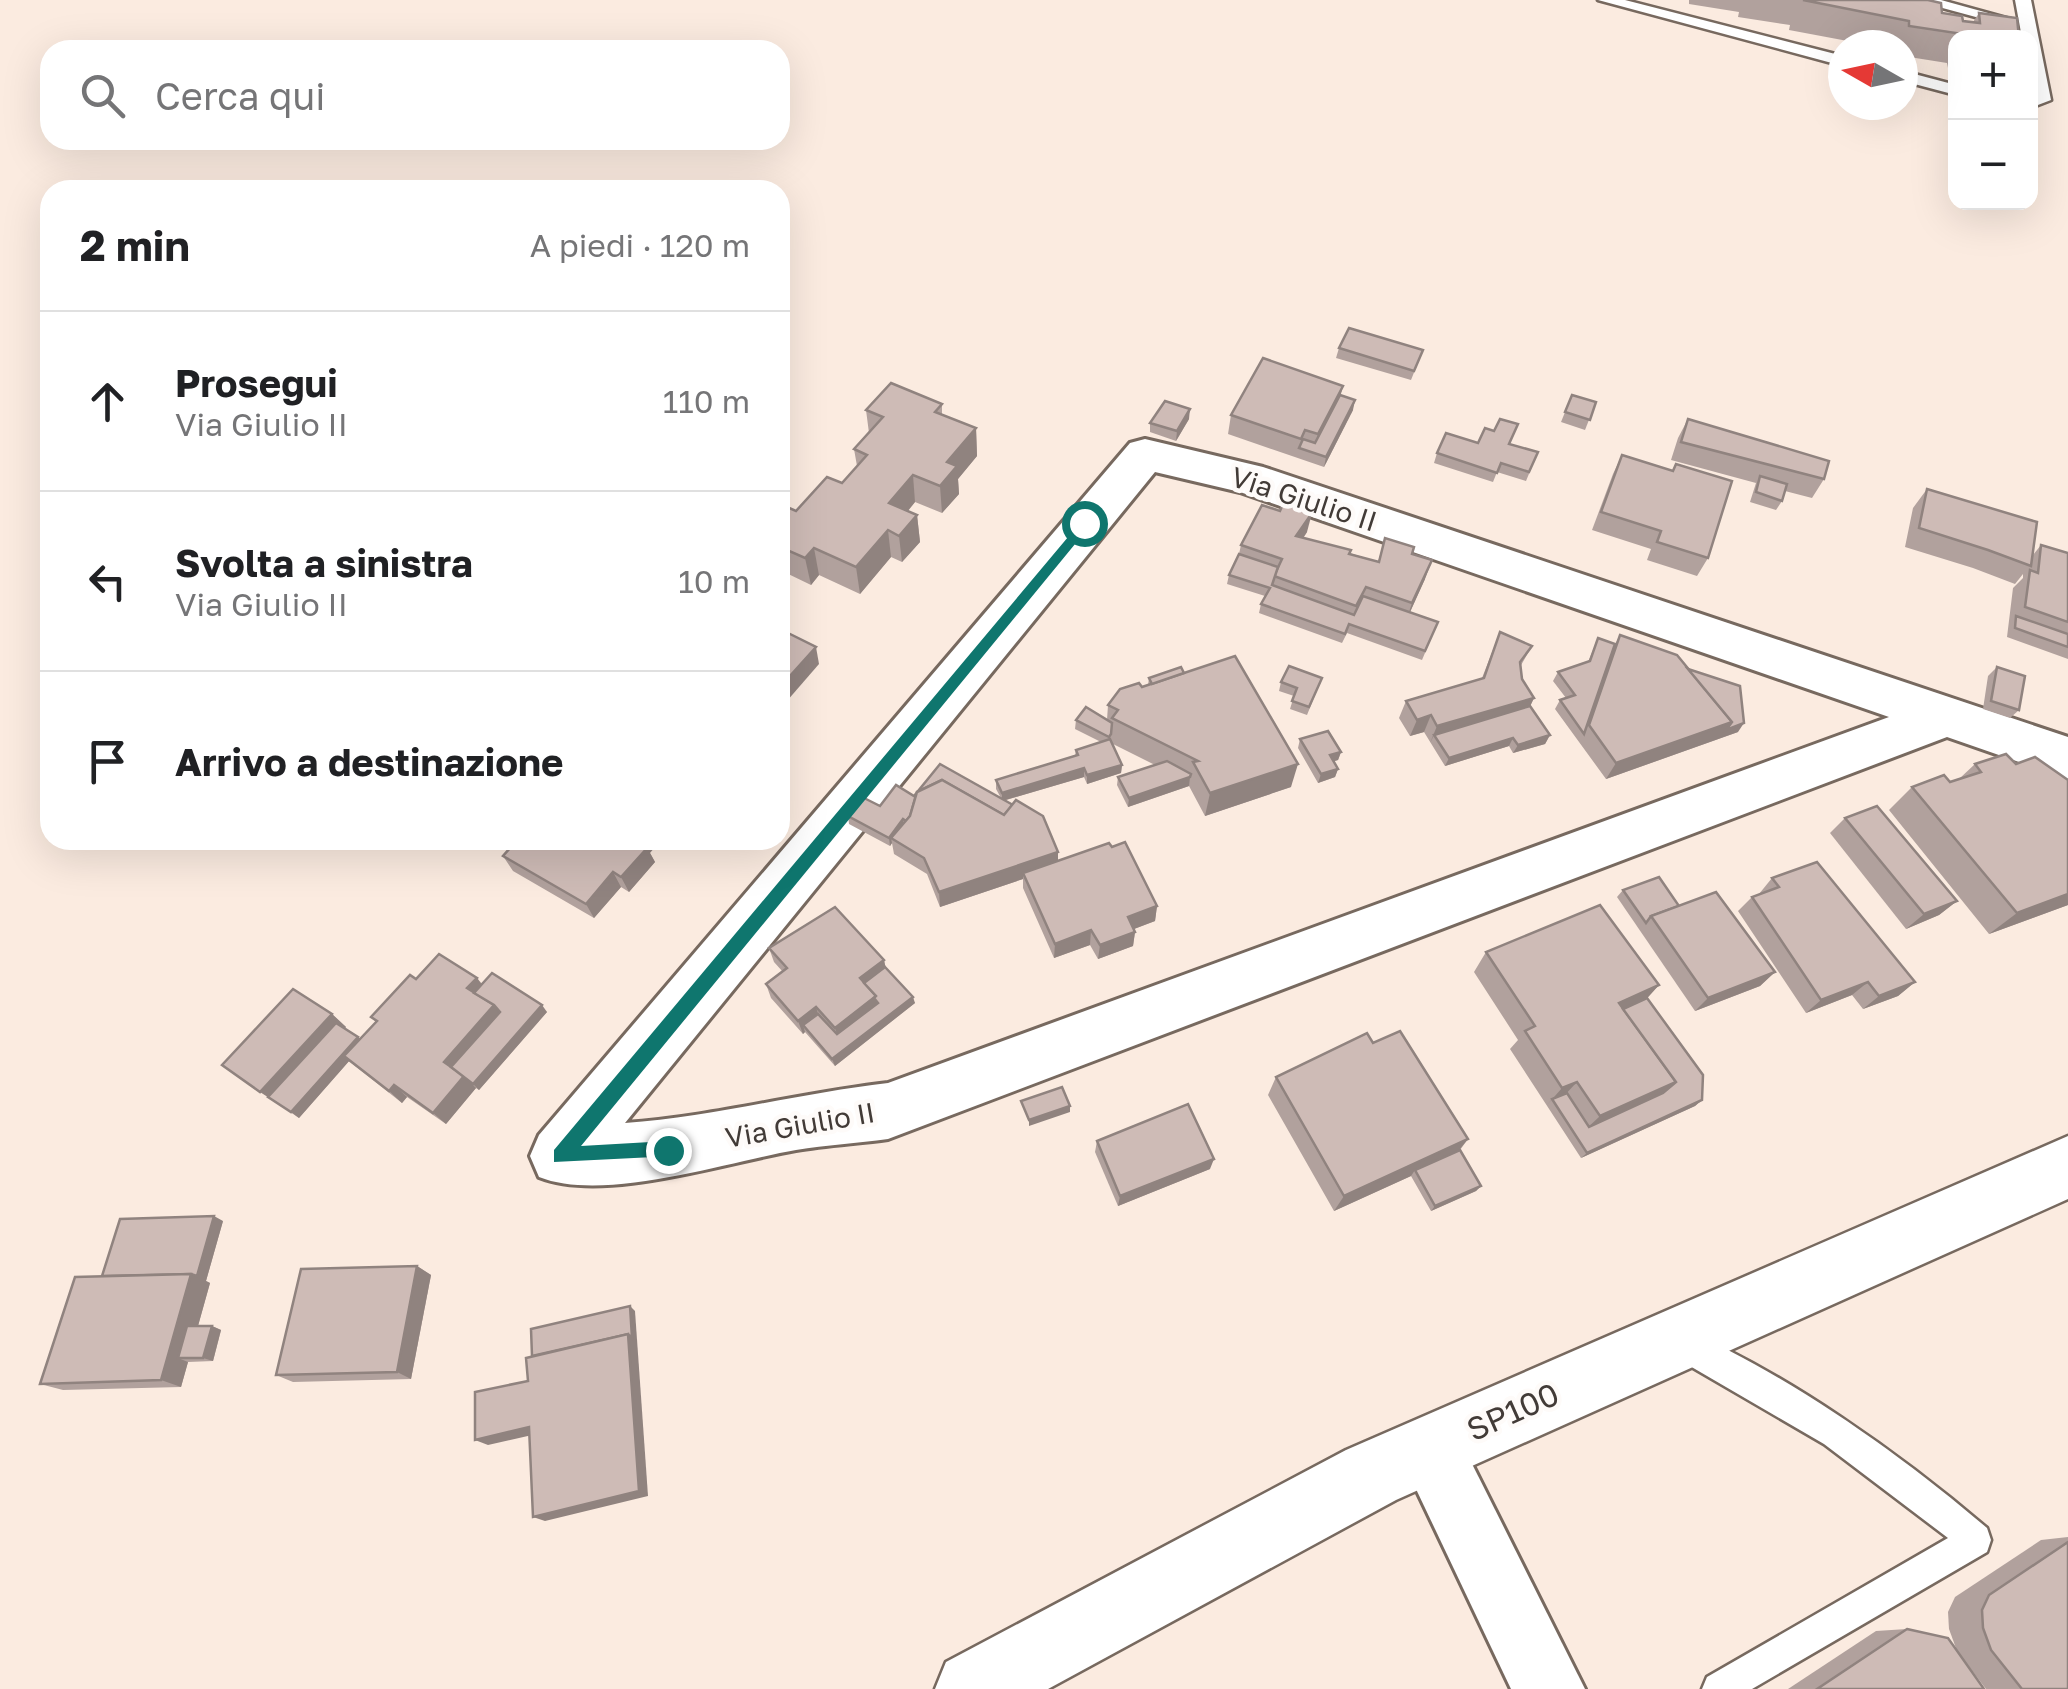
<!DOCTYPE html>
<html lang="it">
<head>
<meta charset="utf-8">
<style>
  :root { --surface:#fff; --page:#f6f6f6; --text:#202124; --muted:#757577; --line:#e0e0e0 }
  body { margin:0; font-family:"Golos Text",sans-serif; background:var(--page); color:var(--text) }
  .controls { position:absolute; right:30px; top:30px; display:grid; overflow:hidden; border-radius:20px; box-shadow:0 10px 40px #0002 }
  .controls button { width:90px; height:90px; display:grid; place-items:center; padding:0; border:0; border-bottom:2px solid var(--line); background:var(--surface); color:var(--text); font:50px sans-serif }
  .compass { position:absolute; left:1828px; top:30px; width:90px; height:90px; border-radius:50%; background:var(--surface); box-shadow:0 10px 40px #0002; rotate:279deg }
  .stop { position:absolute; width:30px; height:30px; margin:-22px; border:8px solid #0f766e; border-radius:50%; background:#fff }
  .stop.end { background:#0f766e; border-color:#fff; box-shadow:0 2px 10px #0008 }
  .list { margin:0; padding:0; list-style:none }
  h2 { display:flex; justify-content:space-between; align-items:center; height:130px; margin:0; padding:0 40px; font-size:42px }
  h2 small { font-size:32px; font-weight:400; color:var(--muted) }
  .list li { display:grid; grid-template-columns:65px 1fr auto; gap:30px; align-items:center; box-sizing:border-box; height:180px; padding:0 40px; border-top:2px solid var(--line) }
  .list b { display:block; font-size:38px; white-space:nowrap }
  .list p { margin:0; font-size:32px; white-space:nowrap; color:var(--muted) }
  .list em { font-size:32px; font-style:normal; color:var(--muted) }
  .icon { flex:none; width:55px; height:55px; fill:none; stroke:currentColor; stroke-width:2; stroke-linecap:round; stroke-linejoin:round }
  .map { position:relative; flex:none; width:2068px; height:1689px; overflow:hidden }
  .search { position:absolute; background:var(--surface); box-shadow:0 10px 40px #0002; left:40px; top:40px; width:750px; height:110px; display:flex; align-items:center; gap:25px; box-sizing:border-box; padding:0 35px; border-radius:30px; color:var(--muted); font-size:38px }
  .panel { position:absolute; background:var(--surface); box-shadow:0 10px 40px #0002; left:40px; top:180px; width:750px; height:670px; border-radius:30px }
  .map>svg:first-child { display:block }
</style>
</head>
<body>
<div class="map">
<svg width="2068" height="1689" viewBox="0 0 2068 1689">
  <rect width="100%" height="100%" fill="#fbebe0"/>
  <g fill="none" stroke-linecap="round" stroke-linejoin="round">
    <g stroke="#77695f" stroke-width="5">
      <g id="service">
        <polygon points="1598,0 1625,0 1843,56 1843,66"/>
        <polygon points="1913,0 1941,0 2017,21 2009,26"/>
        <polygon points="2015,0 2031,0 2051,100 2030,108 2034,97 2030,38 2022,38"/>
        <polygon points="1903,71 1956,85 1956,95 1903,81"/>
        <path d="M 1682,1329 C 1784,1371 1903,1456 1987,1528 L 1991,1540 L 1987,1552 L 1752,1689 L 1702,1689 L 1707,1677 L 1948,1538 L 1824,1444 L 1671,1355 L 1667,1344 L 1671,1333 Z"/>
      </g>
    </g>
    <g stroke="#77695f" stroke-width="6">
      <g id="minor">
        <path d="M 1145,439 L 1263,467 L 2068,737 L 2068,779 L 1947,737 L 888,1139 C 858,1143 826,1145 796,1150 C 727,1162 604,1203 539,1177 L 530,1156 L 539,1135 L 1130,443 ZM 1155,472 L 1240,492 L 1889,717 L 888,1083 C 800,1093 713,1117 625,1123 Z"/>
        <polygon points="1430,1416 1453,1426 1585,1689 1511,1689 1397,1449 1407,1426"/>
      </g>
    </g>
    <g stroke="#77695f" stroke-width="5">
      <polygon id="secondary" points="2068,1136 2068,1199 1396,1500 1048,1689 935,1689 946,1662 1346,1450"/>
    </g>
    <use href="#service" fill="#fff" fill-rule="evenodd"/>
    <use href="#minor" fill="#fff" fill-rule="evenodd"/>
    <use href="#secondary" fill="#fff" fill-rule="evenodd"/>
  </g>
  <g fill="#b1a19d">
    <polygon points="1689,0 1928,0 1942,13 1963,21 1973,22 1979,13 2019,38 1956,38 1956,70 1948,68 1947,63 1903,56 1903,45 1869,45 1789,30 1790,25 1738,17 1739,12 1689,4"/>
    <polygon points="1339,348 1423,350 1411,380 1336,358"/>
    <polygon points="1340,395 1353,410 1324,467 1228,434 1231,415"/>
    <polygon points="1572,395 1596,402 1585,430 1561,422"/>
    <polygon points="942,404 942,415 976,428 977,456 958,479 959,494 942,513 915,502 908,511 917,515 920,542 902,562 891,557 860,594 819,575 811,585 780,570 780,504 796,511 842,483 857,466 854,449 869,433 866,410"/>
    <polygon points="1189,419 1176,441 1150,432 1150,423"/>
    <polygon points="1688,419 1824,479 1812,498 1785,491 1782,501 1776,510 1750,502 1756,483 1671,460 1678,438"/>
    <polygon points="1510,444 1538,452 1526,481 1497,472 1493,482 1434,463 1437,453"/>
    <polygon points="1622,455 1672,471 1676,464 1708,558 1697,576 1647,560 1651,549 1592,530 1613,474"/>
    <polygon points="1927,489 2033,555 2041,545 2068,553 2068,659 2007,637 2013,588 2023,578 2023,574 2015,584 1973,568 1905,547 1913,508"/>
    <polygon points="1307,532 1303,538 1378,562 1385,538 1412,554 1425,579 1410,612 1438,622 1422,660 1347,633 1342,643 1259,613 1261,604 1265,596 1227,584 1229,575 1239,554 1241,545"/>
    <polygon points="1500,632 1532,646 1520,667 1522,679 1534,698 1530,706 1550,735 1545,744 1513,753 1509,746 1445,766 1424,732 1410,736 1399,718 1406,701 1482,678"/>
    <polygon points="1620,635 1738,732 1606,779 1555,709 1560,700 1566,698 1553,681 1558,672 1588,662 1598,638 1615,644"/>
    <polygon points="1997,667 2019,710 2010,718 1983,709 1988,676"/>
    <polygon points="1184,673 1291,787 1205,816 1189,786 1128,807 1117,785 1118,777 1155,765 1111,743 1122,765 1121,773 1087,784 1084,777 1006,800 1058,860 1157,906 1155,921 1134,929 1135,932 1133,946 1098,959 1090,945 1054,958 1023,888 1023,879 940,907 927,874 894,854 892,843 890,846 849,824 848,816 914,796 1001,798 996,789 996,780 1075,756 1076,750 1101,742 1075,729 1076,720 1107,720 1108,705 1148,685 1149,678"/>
    <polygon points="1322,678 1307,715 1290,709 1294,696 1279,691 1281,682"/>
    <polygon points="1300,739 1341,752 1338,760 1334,761 1338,769 1335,777 1318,783 1298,748"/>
    <polygon points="1975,764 2016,764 2068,780 2068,905 1989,934 1889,810 1912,787 1950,782 1959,779"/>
    <polygon points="1845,818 1957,901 1939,915 1906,929 1830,833"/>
    <polygon points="650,853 655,862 629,892 621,887 594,918 513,871 503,856"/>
    <polygon points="1772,878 1915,982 1898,996 1863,1009 1852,995 1806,1013 1738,911 1752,897 1759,894"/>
    <polygon points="1623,890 1679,906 1775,972 1760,986 1695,1011 1617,897"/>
    <polygon points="769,948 884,960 885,967 915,1003 835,1066 805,1032 803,1034 771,998 766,984 783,972 774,962"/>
    <polygon points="1486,952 1659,985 1647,998 1702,1100 1695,1106 1581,1158 1510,1049 1518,1040 1474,972"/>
    <polygon points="477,978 482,984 547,1012 479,1090 476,1088 446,1124 407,1097 402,1103 349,1061 299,1118 222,1065 332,1014 346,1027 345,1028 360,1039 376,1022 371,1017"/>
    <polygon points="1373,1043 1468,1139 1460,1150 1481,1186 1476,1191 1431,1211 1411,1176 1334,1211 1268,1095 1276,1077"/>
    <polygon points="1097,1141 1210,1169 1118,1206 1095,1152"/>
    <polygon points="223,1221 206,1281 210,1283 198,1326 212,1326 221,1330 213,1361 188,1362 181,1387 63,1390 40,1384 102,1276"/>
    <polygon points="417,1266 431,1275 411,1379 293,1382 276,1375"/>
    <polygon points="2068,1537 2068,1689 1986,1689 1957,1651 1949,1629 1948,1612 1955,1597 2041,1540"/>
    <polygon points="1907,1629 1984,1689 1788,1689 1876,1631"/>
  </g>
  <g fill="#90837f">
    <polygon points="1343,386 1338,405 1313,453 1318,434"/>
    <polygon points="1355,400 1353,410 1324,467 1326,457"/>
    <polygon points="1190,409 1189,419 1176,441 1177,431"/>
    <polygon points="976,428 977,456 958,479 959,494 942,513 940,486 947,462"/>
    <polygon points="913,475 915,502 892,530 889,503"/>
    <polygon points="1312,513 1307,532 1292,555 1296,536"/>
    <polygon points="917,515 920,542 902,562 899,536"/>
    <polygon points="888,530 891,557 860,594 856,567"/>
    <polygon points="814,548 819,575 811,585 805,558"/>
    <polygon points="1432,560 1425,579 1406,621 1412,603"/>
    <polygon points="816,647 819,664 780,709 780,687"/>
    <polygon points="1534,698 1526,715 1434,735 1430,743 1437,726"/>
    <polygon points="1431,715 1424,732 1410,736 1417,720"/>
    <polygon points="1732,722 1744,723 1738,732 1606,779 1616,763"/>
    <polygon points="1550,735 1545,744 1513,753 1518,745"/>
    <polygon points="1513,738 1509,746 1445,766 1449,758"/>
    <polygon points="1341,752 1338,760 1328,763 1330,755"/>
    <polygon points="1298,764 1291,787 1205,816 1210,793"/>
    <polygon points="1122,765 1121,773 1087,784 1087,775"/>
    <polygon points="1084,768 1084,777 1002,801 1002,793"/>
    <polygon points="1338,769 1335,777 1318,783 1321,774"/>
    <polygon points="1190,777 1189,786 1128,807 1129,798"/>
    <polygon points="903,819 904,827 891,838 892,843 890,846 889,838"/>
    <polygon points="641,840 661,840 650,853 655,862 629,892 621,877"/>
    <polygon points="1058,852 1058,868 1023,873 1023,879 940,907 939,892"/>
    <polygon points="613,872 621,887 594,918 586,904"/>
    <polygon points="2068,894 2068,905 1989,934 2017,913"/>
    <polygon points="1957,901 1939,915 1906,929 1924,914"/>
    <polygon points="1157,906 1155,921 1126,932 1128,917"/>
    <polygon points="1091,930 1090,945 1054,958 1055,944"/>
    <polygon points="1135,932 1133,946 1098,959 1100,945"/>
    <polygon points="884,960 887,974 866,990 860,978"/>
    <polygon points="1775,972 1760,986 1695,1011 1708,998"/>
    <polygon points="477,978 487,992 480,1000 467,988"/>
    <polygon points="1868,982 1852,995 1806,1013 1821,1000"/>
    <polygon points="1915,982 1898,996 1863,1009 1879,996"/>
    <polygon points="1659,985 1641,1005 1610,1018 1619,1003"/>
    <polygon points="876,996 879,1009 839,1041 835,1028"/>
    <polygon points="913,997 915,1003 835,1066 832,1059"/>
    <polygon points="494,1005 505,1019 457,1073 444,1062"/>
    <polygon points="542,1005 547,1012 479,1090 473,1084"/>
    <polygon points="816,1007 820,1020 803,1025 805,1032 803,1034 798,1021"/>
    <polygon points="332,1014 346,1027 277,1103 260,1092"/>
    <polygon points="358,1037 365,1043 299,1118 291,1112"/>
    <polygon points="464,1076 476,1088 446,1124 433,1113"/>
    <polygon points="1577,1082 1561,1099 1552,1099 1547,1105 1562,1088"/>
    <polygon points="1676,1082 1657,1099 1583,1132 1600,1116"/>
    <polygon points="394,1085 407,1097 402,1103 389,1091"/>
    <polygon points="1702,1100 1695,1106 1581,1158 1587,1153"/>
    <polygon points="1070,1106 1070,1112 1029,1126 1029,1120"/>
    <polygon points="1468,1139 1455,1155 1415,1170 1411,1176 1334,1211 1344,1196"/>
    <polygon points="1214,1159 1210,1169 1118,1206 1120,1196"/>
    <polygon points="1481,1186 1476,1191 1431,1211 1435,1206"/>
    <polygon points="214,1216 223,1221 206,1281 210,1283 189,1358 178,1358 188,1362 181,1387 161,1380 191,1274"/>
    <polygon points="417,1266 431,1275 411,1379 397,1372"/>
    <polygon points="630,1306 635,1311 648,1496 545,1521 533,1517"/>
    <polygon points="212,1326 221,1330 213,1361 203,1358"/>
    <polygon points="529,1427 541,1433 488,1445 475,1440"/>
  </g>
  <g fill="#cebbb6" stroke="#90837f" stroke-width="2.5">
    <polygon points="1803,0 1928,0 1941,3 1942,13 1962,16 1963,21 1980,23 1979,13 2017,18 2019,38 1964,38 1963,34 1909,26 1909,21"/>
    <polygon points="1349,328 1423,350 1414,371 1339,348"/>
    <polygon points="1263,358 1343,386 1318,434 1305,430 1301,439 1231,415"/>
    <polygon points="891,383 942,404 935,412 976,428 947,462 957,466 940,486 913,475 889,503 917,515 899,536 888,530 856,567 814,548 805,558 780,547 780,504 796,511 827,477 842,483 867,455 854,449 883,417 866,410"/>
    <polygon points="1340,395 1355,400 1326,457 1299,448 1303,439 1315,443"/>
    <polygon points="1572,395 1596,402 1590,420 1565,412"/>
    <polygon points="1165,401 1190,409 1177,431 1150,423"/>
    <polygon points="1500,419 1518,424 1509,444 1538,452 1529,472 1501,463 1497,473 1437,453 1446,433 1478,443 1485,428 1494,431"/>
    <polygon points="1688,419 1829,461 1824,479 1681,442"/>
    <polygon points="1622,455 1673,471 1676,464 1732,481 1708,558 1657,542 1661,531 1601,512"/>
    <polygon points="1760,476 1787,484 1782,501 1756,492"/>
    <polygon points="1927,489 2037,522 2031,566 1988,550 1919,528"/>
    <polygon points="1283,504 1312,513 1296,536 1351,550 1349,554 1379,562 1385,538 1414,547 1412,554 1432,560 1412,603 1366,587 1356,606 1274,576 1282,559 1241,545 1262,505 1280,511"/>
    <polygon points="2041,545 2068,553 2068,622 2025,607 2030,570 2038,573"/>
    <polygon points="1239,554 1278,567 1272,585 1354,615 1363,596 1438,622 1425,651 1349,624 1345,634 1261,604 1270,588 1229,575"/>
    <polygon points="2016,616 2068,634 2068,647 2015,628"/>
    <polygon points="780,629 816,647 780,687"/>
    <polygon points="1500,632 1532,646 1520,662 1522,679 1534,698 1437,726 1431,715 1417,720 1406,701 1484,678"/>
    <polygon points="1620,635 1677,655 1732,722 1616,763 1589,725"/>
    <polygon points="1598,638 1615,644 1584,734 1560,700 1575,695 1558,672 1590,661"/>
    <polygon points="1235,656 1298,764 1210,793 1193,762 1198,761 1112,718 1118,710 1108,705 1120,689 1139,683 1142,687"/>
    <polygon points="1289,666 1322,678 1309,707 1292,701 1297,688 1281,682"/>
    <polygon points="1181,667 1184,673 1152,684 1149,678"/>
    <polygon points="1997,667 2025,676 2019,710 1991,701"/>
    <polygon points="1688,669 1740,686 1744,723 1726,730 1732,722"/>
    <polygon points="1530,706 1550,735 1518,745 1513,738 1449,758 1434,735"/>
    <polygon points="1086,707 1112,723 1111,734 1109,737 1076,720"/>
    <polygon points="1328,731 1341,752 1330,755 1338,769 1321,774 1300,739"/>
    <polygon points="1110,739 1122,765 1087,775 1084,768 1002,793 996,780 1078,755 1076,750"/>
    <polygon points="2006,754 2016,764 2035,757 2068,780 2068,894 2017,913 1912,787 1944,775 1950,782 1981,772 1975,764"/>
    <polygon points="1167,761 1191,774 1190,777 1129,798 1118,777"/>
    <polygon points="940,764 1013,805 1004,815 942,780 917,792 910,816 906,821 903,819 889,838 848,816 862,797 880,806 896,785 914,796"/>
    <polygon points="942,780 1004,815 1016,800 1043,816 1058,852 939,892 924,858 891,838 910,816 917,792"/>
    <polygon points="1877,806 1957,901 1924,914 1845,818"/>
    <polygon points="517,840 641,840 640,841 648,847 621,877 613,872 586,904 503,856"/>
    <polygon points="1125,842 1157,906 1128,917 1135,932 1100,945 1091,930 1055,944 1023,873 1109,843 1112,847"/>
    <polygon points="1817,862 1915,982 1879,996 1868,982 1821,1000 1752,897 1779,887 1772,878"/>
    <polygon points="1659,877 1679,906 1651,916 1646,923 1623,890"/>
    <polygon points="1716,892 1775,972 1708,998 1651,916"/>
    <polygon points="1600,905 1659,985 1619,1003 1676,1082 1600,1116 1577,1082 1562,1088 1525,1031 1535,1026 1486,952"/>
    <polygon points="835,907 884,960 860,978 876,996 835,1028 816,1007 798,1021 766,984 787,968 769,948"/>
    <polygon points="439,954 477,978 467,988 494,1005 444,1062 464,1076 433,1113 394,1085 389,1091 344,1056 377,1021 371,1017 410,975 416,979"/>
    <polygon points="885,967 913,997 832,1059 803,1025 818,1014 837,1034 878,1003 874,998 876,996 864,983"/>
    <polygon points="492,973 542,1005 473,1084 451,1067 500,1012 494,1005 474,993"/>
    <polygon points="293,989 332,1014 260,1092 222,1065"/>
    <polygon points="1647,998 1703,1075 1702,1100 1587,1153 1552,1099 1567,1093 1589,1127 1663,1093 1676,1082 1623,1009"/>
    <polygon points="336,1023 358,1037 291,1112 268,1097"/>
    <polygon points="1400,1031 1468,1139 1344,1196 1276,1077 1367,1033 1373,1043"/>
    <polygon points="1062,1087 1070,1106 1029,1120 1021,1101"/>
    <polygon points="1188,1104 1214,1159 1120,1196 1097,1141"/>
    <polygon points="1460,1150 1481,1186 1435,1206 1415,1170"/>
    <polygon points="214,1216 197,1276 191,1274 102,1276 120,1219"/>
    <polygon points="417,1266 397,1372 276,1375 301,1269"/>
    <polygon points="191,1274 161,1380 40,1384 75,1277"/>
    <polygon points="630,1306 632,1338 628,1334 532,1356 531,1329"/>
    <polygon points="187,1326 212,1326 203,1358 178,1358"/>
    <polygon points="628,1334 639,1491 533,1517 529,1427 475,1440 475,1392 528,1381 526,1358"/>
    <polygon points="2068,1542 2068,1689 2022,1689 1991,1650 1983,1628 1982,1610 1989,1595"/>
    <polygon points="1907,1629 1948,1638 1984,1689 1817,1689"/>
  </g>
  <polygon fill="#0f766e" points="1084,518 1091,523 1089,527 581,1146 668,1141 677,1150 674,1156 554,1162 554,1150"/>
  <g text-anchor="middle" stroke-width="9" stroke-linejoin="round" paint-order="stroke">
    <g font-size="28" fill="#423b37" stroke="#fefbf9">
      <text transform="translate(1304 499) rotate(18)" y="10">Via Giulio II</text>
      <text transform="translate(800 1125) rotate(-10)" y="10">Via Giulio II</text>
    </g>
    <g font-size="32" fill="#423b37" stroke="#fefbf9">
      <text transform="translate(1513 1412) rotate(-24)" y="11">SP100</text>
    </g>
  </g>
</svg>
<div class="controls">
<button>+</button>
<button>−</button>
</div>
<svg class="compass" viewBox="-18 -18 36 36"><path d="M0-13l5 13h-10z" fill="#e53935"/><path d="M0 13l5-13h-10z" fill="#757577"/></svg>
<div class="stop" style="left:1084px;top:523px"></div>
<div class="stop end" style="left:668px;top:1150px"></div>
<div class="search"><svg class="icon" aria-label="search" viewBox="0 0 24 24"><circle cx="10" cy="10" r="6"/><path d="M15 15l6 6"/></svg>Cerca qui</div>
<section class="panel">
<h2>2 min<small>A piedi · 120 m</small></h2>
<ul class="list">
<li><svg class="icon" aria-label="ahead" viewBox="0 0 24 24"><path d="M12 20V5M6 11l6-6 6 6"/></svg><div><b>Prosegui</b><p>Via Giulio II</p></div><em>110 m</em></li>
<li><svg class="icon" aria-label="left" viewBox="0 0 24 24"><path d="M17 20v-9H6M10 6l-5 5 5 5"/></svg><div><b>Svolta a sinistra</b><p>Via Giulio II</p></div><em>10 m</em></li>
<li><svg class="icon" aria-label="arrive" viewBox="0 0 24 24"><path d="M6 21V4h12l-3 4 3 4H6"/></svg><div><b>Arrivo a destinazione</b></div></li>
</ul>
</section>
</div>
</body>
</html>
